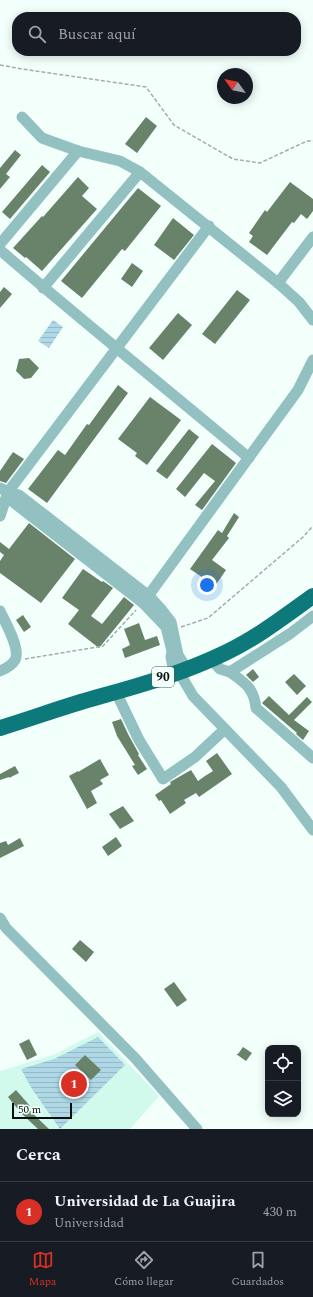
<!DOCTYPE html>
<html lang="es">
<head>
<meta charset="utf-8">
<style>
  :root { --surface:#171b24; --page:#20242c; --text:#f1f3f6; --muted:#9ea1a6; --line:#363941; --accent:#d93025 }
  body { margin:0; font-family:Spectral,serif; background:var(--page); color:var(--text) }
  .controls { position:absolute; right:12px; bottom:12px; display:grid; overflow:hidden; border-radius:8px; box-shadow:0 2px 10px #0003 }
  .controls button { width:36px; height:36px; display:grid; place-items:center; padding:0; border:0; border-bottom:1px solid var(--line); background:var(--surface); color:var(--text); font:20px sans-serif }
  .compass { position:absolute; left:217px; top:68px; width:36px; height:36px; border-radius:50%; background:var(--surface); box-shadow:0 2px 10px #0003; rotate:303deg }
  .scale { position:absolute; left:12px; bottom:10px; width:60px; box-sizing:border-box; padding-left:4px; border:2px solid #05100c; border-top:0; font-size:11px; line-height:14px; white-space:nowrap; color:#05100c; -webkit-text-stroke:3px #f2fffa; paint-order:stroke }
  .you { position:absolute; left:207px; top:585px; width:14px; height:14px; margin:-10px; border:3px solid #fff; border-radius:50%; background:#1a73e8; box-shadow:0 0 0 6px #1a73e833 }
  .badge { display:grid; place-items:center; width:26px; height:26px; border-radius:50%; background:var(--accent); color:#fff; font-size:13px; font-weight:700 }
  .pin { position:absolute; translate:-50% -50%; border:2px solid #fff; box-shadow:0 1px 4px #0006 }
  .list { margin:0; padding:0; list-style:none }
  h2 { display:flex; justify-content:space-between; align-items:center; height:52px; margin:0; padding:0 16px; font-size:17px }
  h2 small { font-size:13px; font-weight:400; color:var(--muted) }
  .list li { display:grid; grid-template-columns:26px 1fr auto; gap:12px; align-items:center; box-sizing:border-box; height:60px; padding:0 16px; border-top:1px solid var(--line) }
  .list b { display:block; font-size:15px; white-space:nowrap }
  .list p { margin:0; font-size:13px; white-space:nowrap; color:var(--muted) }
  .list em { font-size:13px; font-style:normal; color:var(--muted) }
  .icon { flex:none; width:22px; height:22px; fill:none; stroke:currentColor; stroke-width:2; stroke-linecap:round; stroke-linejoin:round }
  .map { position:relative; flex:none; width:313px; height:1129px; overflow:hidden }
  .search { position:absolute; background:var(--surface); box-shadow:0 2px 10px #0003; left:12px; right:12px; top:12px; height:44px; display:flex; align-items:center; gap:10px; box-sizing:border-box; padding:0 14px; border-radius:16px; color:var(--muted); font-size:15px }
  .sheet { height:112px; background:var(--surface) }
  nav { display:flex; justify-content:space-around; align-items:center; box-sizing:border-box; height:56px; border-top:1px solid var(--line); background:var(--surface); font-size:11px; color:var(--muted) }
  nav a { display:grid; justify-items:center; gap:2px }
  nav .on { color:var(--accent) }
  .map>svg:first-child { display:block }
</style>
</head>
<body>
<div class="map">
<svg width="313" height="1129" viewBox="0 0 313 1129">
  <defs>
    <pattern id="water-rules" width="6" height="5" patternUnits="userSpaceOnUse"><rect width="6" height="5" fill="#afd8e6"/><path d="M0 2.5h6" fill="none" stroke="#95b8c4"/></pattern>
  </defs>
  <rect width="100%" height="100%" fill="#f2fffa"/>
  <polygon fill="#d1faec" points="98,1032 159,1096 130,1129 0,1129 0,1071 53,1055"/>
  <g fill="url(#water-rules)">
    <polygon points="53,320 63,327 49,348 38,341"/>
    <polygon points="98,1037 125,1065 60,1129 32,1089 21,1069 54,1059"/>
  </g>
  <g fill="#69836b">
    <polygon points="146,117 157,126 137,153 125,144"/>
    <polygon points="15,150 21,155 6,174 10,177 0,189 0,168"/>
    <polygon points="42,165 50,172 10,219 2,212"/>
    <polygon points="78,177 89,188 82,196 97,209 42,271 26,257 25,258 13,248 42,216 43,217"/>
    <polygon points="290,182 313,199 313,211 307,219 301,214 294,223 292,222 267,255 249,242 253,236 249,233 265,210 267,212"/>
    <polygon points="138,188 161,206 125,251 122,249 82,298 61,281"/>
    <polygon points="173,218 194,235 174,260 154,245"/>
    <polygon points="132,263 143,271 132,287 121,279"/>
    <polygon points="4,287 12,294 0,308 0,292"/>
    <polygon points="237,290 250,300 215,344 202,334"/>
    <polygon points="178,313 192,325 163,360 149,348"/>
    <polygon points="29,358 39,368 31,378 24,379 16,371 19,359"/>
    <polygon points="118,385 128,393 47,503 28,489 58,450 65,455 87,424 89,425"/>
    <polygon points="150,397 181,420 147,465 135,456 137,453 118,439"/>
    <polygon points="189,429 199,437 167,479 156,471"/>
    <polygon points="212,444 236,463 202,510 195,505 215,481 204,473 185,497 176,489"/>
    <polygon points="13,452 24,459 6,483 0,481 0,471"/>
    <polygon points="234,513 239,517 227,536 229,538 212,560 226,570 215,586 190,569 218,530 222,533"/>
    <polygon points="29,523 75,559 41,603 0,573 0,561 4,555 0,552 0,542 9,549"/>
    <polygon points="83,569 102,582 103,581 113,588 91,616 102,624 124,597 134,605 99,648 68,624 79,610 62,598"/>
    <polygon points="23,615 31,627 24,632 16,620"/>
    <polygon points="139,623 145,640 157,636 160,645 125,658 122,649 130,645 124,629"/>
    <polygon points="253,669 259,677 253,682 246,675"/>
    <polygon points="294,674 306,686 297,695 285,682"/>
    <polygon points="269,696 289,715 307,697 312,702 294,720 309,731 303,740 296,734 297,733 263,704 262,703"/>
    <polygon points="121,719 128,734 139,754 138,755 147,769 138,775 132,766 135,765 117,736 112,722"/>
    <polygon points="217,753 232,774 199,797 196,793 184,800 186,803 170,814 161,800 159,801 155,795 171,784 170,782 191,770 198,781 205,776 213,771 206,761"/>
    <polygon points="100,759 109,775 100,780 103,784 91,791 97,803 87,809 69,776 78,771 78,772"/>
    <polygon points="15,766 19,773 9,778 9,777 0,780 0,774"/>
    <polygon points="123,806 134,821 120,829 109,814"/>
    <polygon points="116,837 122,846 108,856 102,847"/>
    <polygon points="20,838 24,846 0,858 0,843 6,841 8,845"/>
    <polygon points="80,940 94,952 86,962 72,949"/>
    <polygon points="174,982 187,1000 177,1007 164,989"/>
    <polygon points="29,1039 37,1055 27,1060 19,1044"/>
    <polygon points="243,1047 252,1053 246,1061 236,1054 238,1054"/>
    <polygon points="85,1055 101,1070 91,1080 75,1065"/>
    <polygon points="16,1090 30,1106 27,1108 49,1129 38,1129 21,1113 8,1097"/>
  </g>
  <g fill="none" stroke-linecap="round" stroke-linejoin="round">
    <g stroke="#a2aea9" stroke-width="1.5" stroke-dasharray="4 2" stroke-linecap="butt">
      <polyline points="0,65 22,69 146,87 174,125 233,159 260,163 307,141 313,141"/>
      <polyline points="181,627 208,618 303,537 313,526"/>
      <polyline points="25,659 103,646 136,610"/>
    </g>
    <g stroke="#93c1c2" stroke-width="11">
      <polyline points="22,117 42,138 78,151 120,161 140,172 278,283 299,302 313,320"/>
      <polyline points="0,244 78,151"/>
      <path d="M 0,250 C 82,321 166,388 249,458"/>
      <polyline points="278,283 313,237"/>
      <polyline points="43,288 140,172"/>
      <polyline points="0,488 8,492 19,495 149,596 160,608 171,622 178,655 187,669"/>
      <polyline points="8,492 13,502 143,603 166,627 172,651 171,657 174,673"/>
      <polyline points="0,516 8,492 209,226"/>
      <polyline points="143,603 298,390 313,360"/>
      <path d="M 0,611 C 5,622 21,649 15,660 C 12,665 5,669 0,671"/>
      <polyline points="211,659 220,669 230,672 291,633 313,616"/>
      <polyline points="179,672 193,696 281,787 313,830"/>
      <path d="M 230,672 C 245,683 254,688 256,708 L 313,758"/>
      <polyline points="116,692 139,740 163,779 195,757 225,729"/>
      <polyline points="0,918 6,928 135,1058 197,1129"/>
    </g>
    <path stroke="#0e797b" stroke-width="16" d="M 0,728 C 33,718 65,706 98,697 C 142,685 186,672 227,652 C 258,637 285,616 313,596"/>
  </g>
  <g text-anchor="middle" stroke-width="3" stroke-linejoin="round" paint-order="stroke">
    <rect fill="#f2fffa" stroke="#4c5853" stroke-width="1" x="152" y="667" width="22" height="20" rx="3"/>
    <g font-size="12" font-weight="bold" fill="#05100c">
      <text x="163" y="681">90</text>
    </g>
  </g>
</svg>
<div class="controls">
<button><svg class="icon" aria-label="locate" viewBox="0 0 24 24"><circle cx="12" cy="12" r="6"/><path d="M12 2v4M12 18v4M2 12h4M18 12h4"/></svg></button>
<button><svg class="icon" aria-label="layers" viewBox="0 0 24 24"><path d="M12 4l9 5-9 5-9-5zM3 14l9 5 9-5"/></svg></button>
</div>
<svg class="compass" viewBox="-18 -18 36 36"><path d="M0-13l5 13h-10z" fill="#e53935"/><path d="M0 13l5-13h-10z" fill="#9ea1a6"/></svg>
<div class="scale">50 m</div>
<div class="you"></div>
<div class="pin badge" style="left:74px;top:1084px">1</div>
<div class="search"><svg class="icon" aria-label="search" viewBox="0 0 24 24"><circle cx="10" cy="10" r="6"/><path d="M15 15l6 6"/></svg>Buscar aquí</div>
</div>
<section class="sheet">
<h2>Cerca<small></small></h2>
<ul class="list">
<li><span class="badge">1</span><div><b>Universidad de La Guajira</b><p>Universidad</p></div><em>430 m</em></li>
</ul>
</section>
<nav>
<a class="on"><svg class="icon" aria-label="map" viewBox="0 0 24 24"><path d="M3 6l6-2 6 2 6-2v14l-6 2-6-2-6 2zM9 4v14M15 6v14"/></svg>Mapa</a>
<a><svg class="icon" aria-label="directions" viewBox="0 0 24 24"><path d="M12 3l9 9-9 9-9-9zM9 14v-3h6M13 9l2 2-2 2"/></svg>Cómo llegar</a>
<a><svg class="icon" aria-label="saved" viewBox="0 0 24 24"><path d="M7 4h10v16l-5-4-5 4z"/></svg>Guardados</a>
</nav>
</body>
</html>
